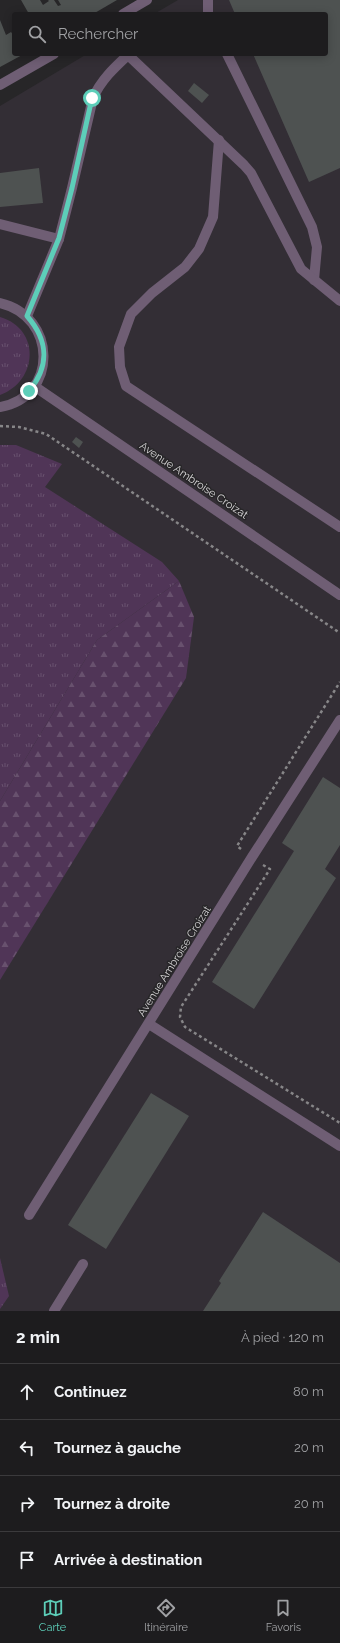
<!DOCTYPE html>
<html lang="fr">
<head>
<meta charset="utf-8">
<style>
  :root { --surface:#1d1c1e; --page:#2a292b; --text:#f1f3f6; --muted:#a0a1a4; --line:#3b3a3c; --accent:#5dceb9 }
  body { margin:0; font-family:Raleway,sans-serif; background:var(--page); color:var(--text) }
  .stop { position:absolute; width:12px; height:12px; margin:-9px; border:3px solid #5dceb9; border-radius:50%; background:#fff }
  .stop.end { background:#5dceb9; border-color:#fff; box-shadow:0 1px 4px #0008 }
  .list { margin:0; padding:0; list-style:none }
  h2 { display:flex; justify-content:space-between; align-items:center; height:52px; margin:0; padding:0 16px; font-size:17px }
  h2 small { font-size:13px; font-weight:400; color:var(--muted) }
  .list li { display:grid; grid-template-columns:26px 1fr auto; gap:12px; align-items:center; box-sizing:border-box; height:56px; padding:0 16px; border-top:1px solid var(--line) }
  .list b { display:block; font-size:15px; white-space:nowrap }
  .list em { font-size:13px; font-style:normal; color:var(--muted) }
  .icon { flex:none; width:22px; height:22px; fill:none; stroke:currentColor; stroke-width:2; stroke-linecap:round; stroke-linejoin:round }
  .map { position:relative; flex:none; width:340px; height:1311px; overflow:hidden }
  .search { position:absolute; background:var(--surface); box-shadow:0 2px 10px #0003; left:12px; right:12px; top:12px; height:44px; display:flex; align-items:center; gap:10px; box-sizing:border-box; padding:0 14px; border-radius:4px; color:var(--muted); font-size:15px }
  .sheet { height:276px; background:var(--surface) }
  nav { display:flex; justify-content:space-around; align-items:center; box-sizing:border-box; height:56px; border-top:1px solid var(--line); background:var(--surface); font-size:11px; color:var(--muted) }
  nav a { display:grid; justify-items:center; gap:2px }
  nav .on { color:var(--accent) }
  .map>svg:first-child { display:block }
</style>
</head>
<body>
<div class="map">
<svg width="340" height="1311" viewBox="0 0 340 1311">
  <defs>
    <pattern id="grass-tufts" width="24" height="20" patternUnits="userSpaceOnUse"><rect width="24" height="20" fill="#503557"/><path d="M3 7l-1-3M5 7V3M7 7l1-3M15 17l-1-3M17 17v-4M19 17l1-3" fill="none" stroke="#68516e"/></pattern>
    <pattern id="forest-firs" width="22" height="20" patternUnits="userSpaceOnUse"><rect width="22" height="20" fill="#503557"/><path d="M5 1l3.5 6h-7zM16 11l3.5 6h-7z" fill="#68516e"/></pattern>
  </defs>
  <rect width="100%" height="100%" fill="#272628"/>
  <polygon fill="#332e35" points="178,0 340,0 340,1311 0,1311 0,106 87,54 326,54 326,14 154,14"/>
  <g fill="url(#grass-tufts)">
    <path d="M 0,317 C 41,329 38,381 0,395 Z"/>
    <polygon points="0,445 16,445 62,464 45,487 162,562 179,581 97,640 0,801"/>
    <polygon points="0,1258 9,1296 0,1309"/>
  </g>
  <polygon fill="url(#forest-firs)" points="179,581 194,617 186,678 0,980 0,801 97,640"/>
  <g fill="#4e5251">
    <polygon points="21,0 40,0 43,5 49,1 48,0 54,0 58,6 61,5 58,0 117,0 93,14 29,14"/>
    <polygon points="229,0 340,0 340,168 309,182 253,54 326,54 326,14 235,14"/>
    <polygon points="0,20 6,35 11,32 14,36 14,54 24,54 0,67"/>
    <polygon points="194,83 209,95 202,103 188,91"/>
    <polygon points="39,168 43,203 0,207 0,173"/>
    <polygon points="76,437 83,442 79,448 72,442"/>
    <polygon points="323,777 340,788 340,845 325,869 336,878 254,1009 212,982 294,851 282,843"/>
    <polygon points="151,1093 189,1116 106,1249 68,1225"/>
    <polygon points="263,1212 340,1263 340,1311 203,1311 221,1283 219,1281"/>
  </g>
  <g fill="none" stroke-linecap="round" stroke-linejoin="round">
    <g stroke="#878688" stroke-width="2.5" stroke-dasharray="3 3" stroke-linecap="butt">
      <polyline points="0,426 19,427 46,434 340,633"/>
      <polyline points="241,849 237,846 340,682"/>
      <polyline points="263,865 270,869 181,1007 180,1017 185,1027 340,1123"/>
    </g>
    <g stroke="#6f5e74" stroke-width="10">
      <polyline points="208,0 208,14"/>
      <polyline points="123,14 147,0"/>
      <polyline points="227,54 312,227 317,247 314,280"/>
      <polyline points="0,85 54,54"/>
      <polyline points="219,140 213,217 199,249 185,267 152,293 131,314 119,347 120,367 126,386 340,527"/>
      <polyline points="0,224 59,239"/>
      <path d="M 0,303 C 57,316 59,397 0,407"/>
      <path d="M 27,316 L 59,239 L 72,188 L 93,98 C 101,80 114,68 128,55 L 244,165 L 251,173 L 301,269 L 340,301"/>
      <polyline points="34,386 340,595"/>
      <polyline points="149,1024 340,1146"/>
      <polyline points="29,1215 252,857 340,720"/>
      <polyline points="54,1311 83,1264"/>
    </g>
  </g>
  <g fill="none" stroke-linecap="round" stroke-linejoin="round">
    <path stroke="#5dceb9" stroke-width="5" d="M 29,391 C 50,366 48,340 27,316 L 59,238 L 72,188 L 92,98"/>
  </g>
  <g text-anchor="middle" stroke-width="3" stroke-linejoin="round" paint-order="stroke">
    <g font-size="11" fill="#d7d5d7" stroke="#272628">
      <text transform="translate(194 480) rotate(34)" y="4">Avenue Ambroise Croizat</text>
      <text transform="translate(174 961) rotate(-58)" y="4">Avenue Ambroise Croizat</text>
    </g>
  </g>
</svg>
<div class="stop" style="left:92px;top:98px"></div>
<div class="stop end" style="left:29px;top:391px"></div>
<div class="search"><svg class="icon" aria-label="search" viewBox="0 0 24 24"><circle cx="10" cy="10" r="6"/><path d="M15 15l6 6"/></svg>Rechercher</div>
</div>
<section class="sheet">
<h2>2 min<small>À pied · 120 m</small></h2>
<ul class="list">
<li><svg class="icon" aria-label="ahead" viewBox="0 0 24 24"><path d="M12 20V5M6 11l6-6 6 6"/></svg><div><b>Continuez</b></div><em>80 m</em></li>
<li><svg class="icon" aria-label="left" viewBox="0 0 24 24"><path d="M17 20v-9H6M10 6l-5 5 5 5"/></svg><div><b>Tournez à gauche</b></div><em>20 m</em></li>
<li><svg class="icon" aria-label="right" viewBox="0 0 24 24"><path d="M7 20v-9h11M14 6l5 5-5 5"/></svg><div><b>Tournez à droite</b></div><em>20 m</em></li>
<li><svg class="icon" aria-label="arrive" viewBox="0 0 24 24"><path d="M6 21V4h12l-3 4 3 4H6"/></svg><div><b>Arrivée à destination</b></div></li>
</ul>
</section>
<nav>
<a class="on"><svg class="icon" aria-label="map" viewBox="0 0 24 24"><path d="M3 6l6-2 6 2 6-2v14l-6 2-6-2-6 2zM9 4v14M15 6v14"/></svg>Carte</a>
<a><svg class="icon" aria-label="directions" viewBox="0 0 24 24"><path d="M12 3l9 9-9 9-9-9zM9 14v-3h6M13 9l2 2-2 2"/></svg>Itinéraire</a>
<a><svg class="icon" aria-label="saved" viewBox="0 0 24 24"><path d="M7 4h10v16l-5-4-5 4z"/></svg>Favoris</a>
</nav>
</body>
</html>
